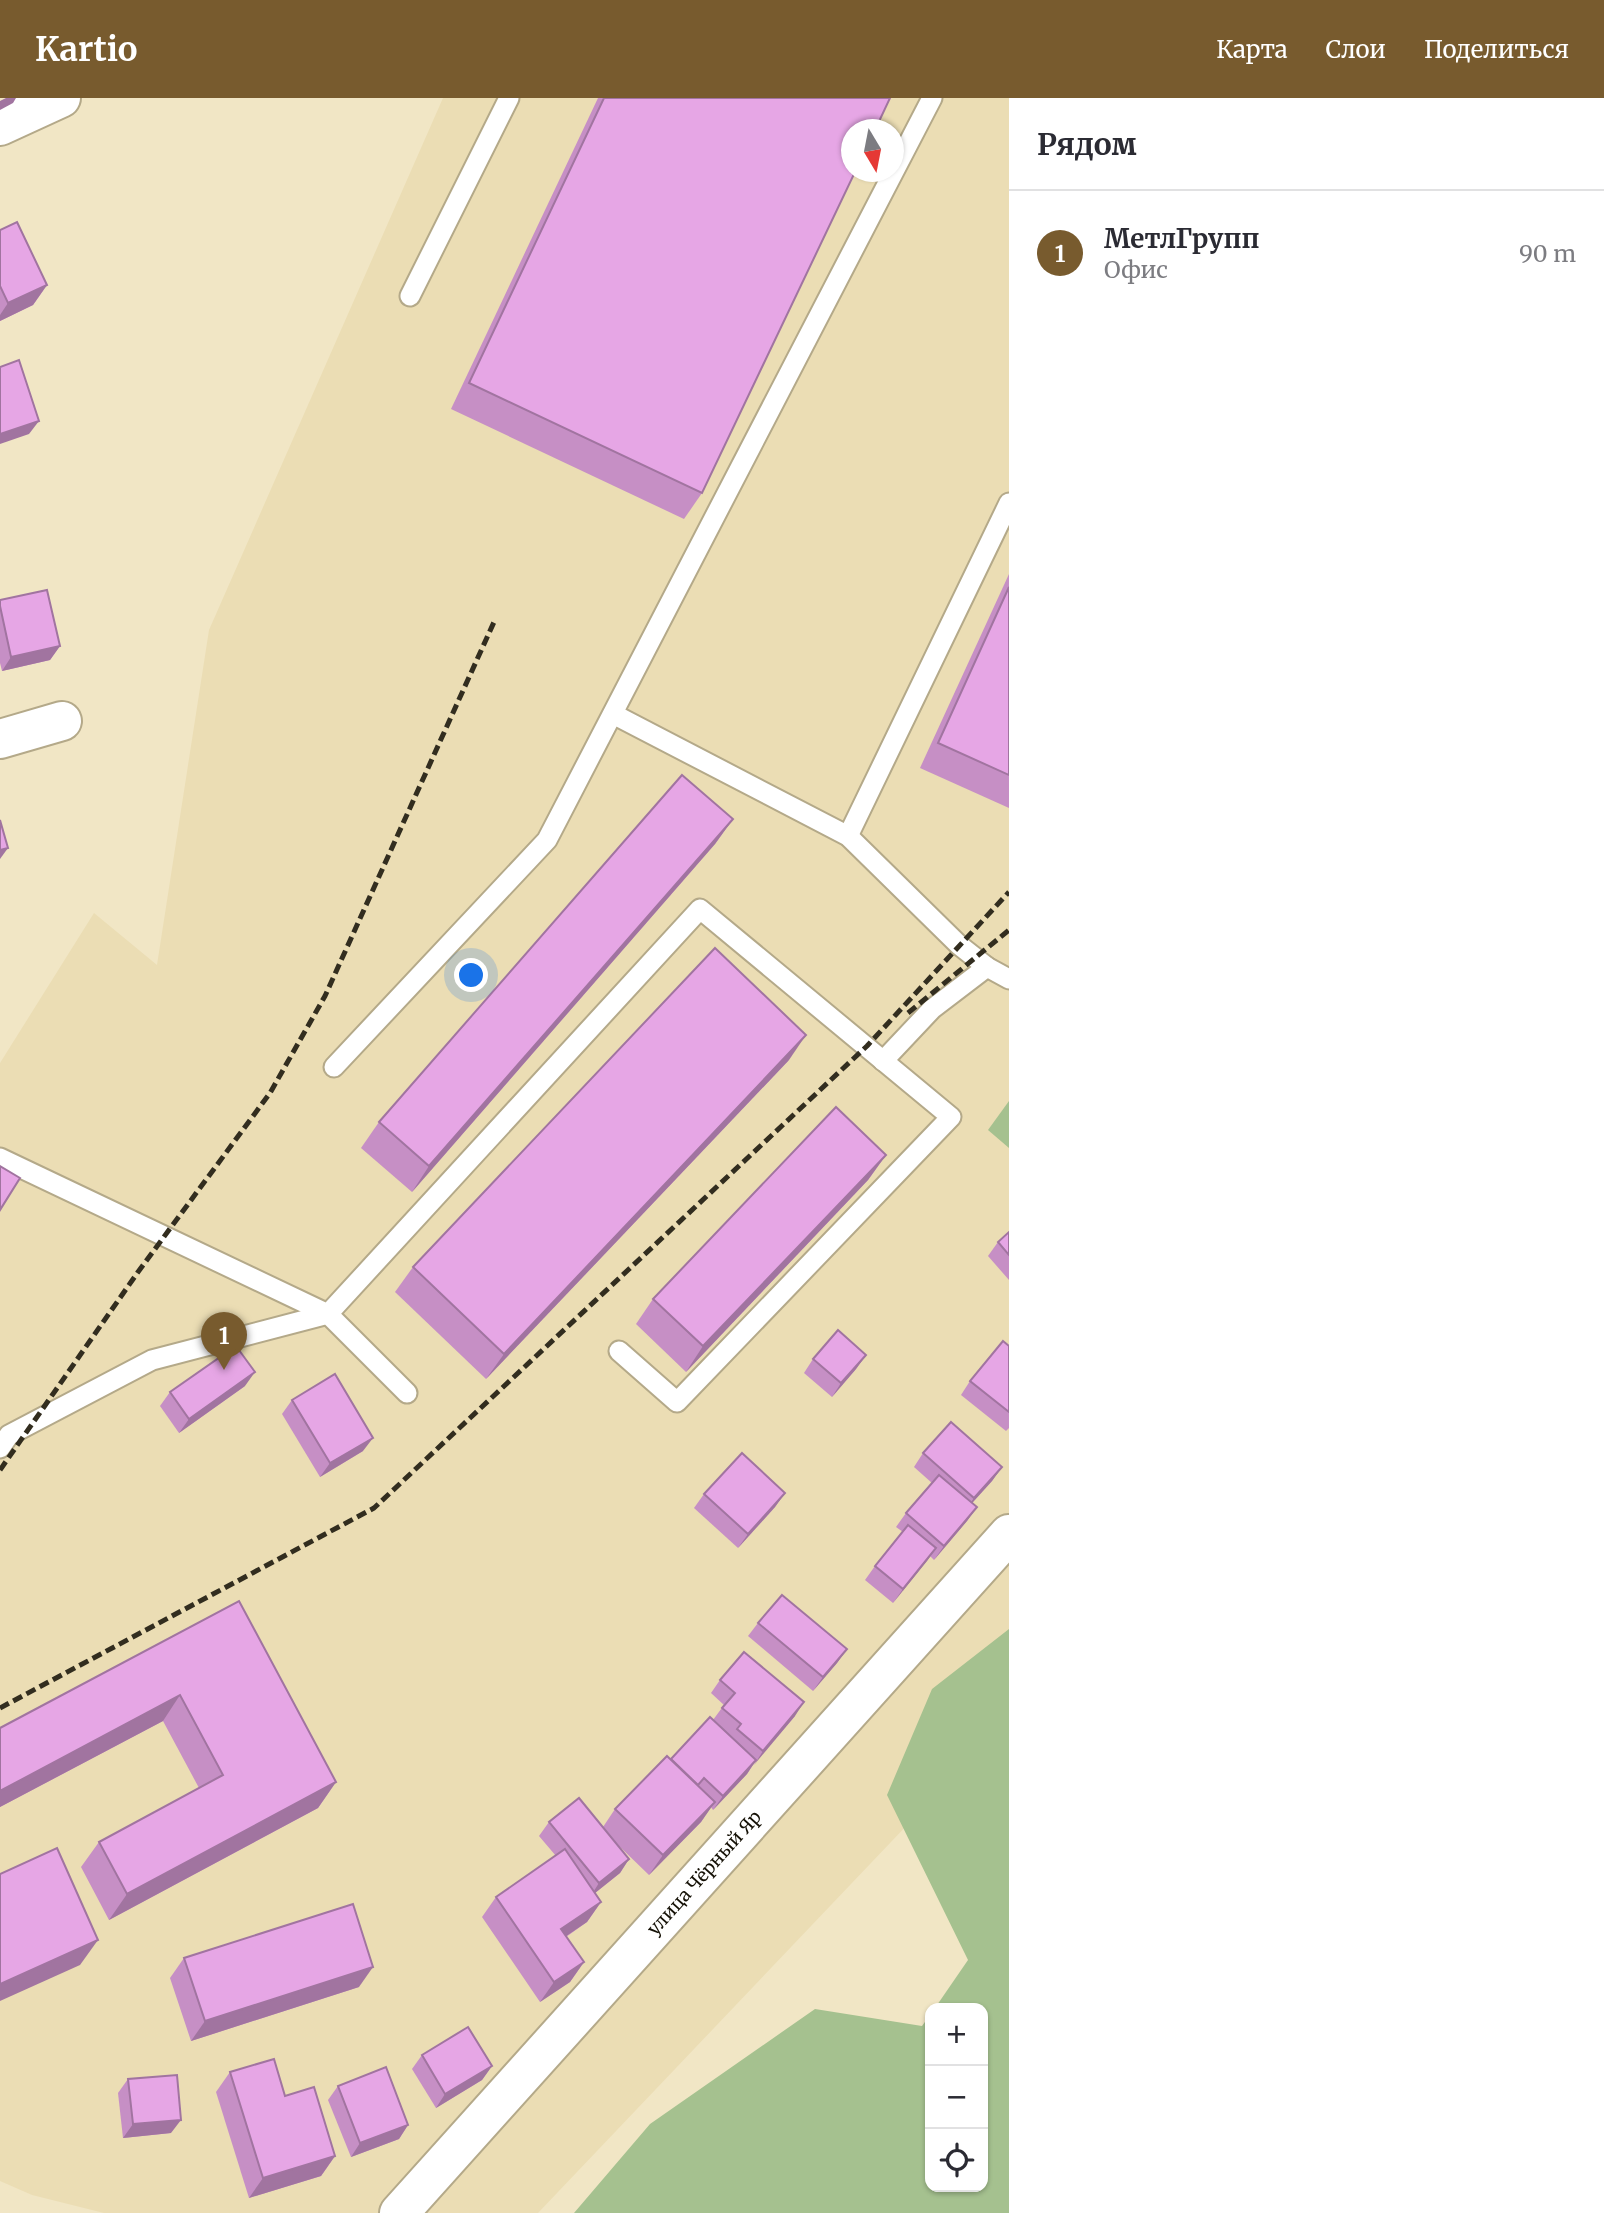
<!DOCTYPE html>
<html lang="ru">
<head>
<meta charset="utf-8">
<style>
  :root { --surface:#fff; --page:#f2f2f3; --text:#2b2b33; --muted:#7c7c81; --line:#e1e1e2; --accent:#785b2e }
  body { margin:0; font-family:Merriweather,serif; background:var(--page); color:var(--text) }
  .controls { position:absolute; right:21px; bottom:21px; display:grid; overflow:hidden; border-radius:14px; box-shadow:0 2px 5px #0004 }
  .controls button { width:63px; height:63px; display:grid; place-items:center; padding:0; border:0; border-bottom:2px solid var(--line); background:var(--surface); color:var(--text); font:35px sans-serif }
  .compass { position:absolute; left:841px; top:21px; width:63px; height:63px; border-radius:50%; background:var(--surface); box-shadow:0 2px 5px #0004; rotate:170deg }
  .you { position:absolute; left:472px; top:878px; width:24px; height:24px; margin:-18px; border:5px solid #fff; border-radius:50%; background:#1a73e8; box-shadow:0 0 0 10px #1a73e833 }
  .badge { display:grid; place-items:center; width:46px; height:46px; border-radius:50%; background:var(--accent); color:#fff; font-size:23px; font-weight:700 }
  .pin { position:absolute; translate:-50% -58px; filter:drop-shadow(0 2px 4px #0008) }
  .pin::after { content:''; position:absolute; top:37px; width:24px; height:21px; background:inherit; clip-path:polygon(0 0,100% 0,50% 100%) }
  .list { margin:0; padding:0; list-style:none }
  h2 { display:flex; justify-content:space-between; align-items:center; height:91px; margin:0; padding:0 28px; font-size:30px }
  h2 small { font-size:23px; font-weight:400; color:var(--muted) }
  .list li { display:grid; grid-template-columns:46px 1fr auto; gap:21px; align-items:center; box-sizing:border-box; height:126px; padding:0 28px; border-top:2px solid var(--line) }
  .list b { display:block; font-size:26px; white-space:nowrap }
  .list p { margin:0; font-size:23px; white-space:nowrap; color:var(--muted) }
  .list em { font-size:23px; font-style:normal; color:var(--muted) }
  .icon { flex:none; width:38px; height:38px; fill:none; stroke:currentColor; stroke-width:2; stroke-linecap:round; stroke-linejoin:round }
  .map { position:relative; flex:none; width:1009px; height:2115px; overflow:hidden }
  header { display:flex; align-items:center; gap:42px; box-sizing:border-box; height:98px; padding:0 35px; background:var(--accent); color:#fff }
  header strong { font-size:33px }
  nav { display:flex; gap:38px; margin-inline-start:auto; font-size:24px }
  main { display:flex }
  aside { flex:1; background:var(--surface) }
  .map>svg:first-child { display:block }
</style>
</head>
<body>
<header>
<strong>Kartio</strong>
<nav><a>Карта</a><a>Слои</a><a>Поделиться</a></nav>
</header>
<main>
<div class="map">
<svg width="1009" height="2115" viewBox="0 0 1009 2115">
  <rect width="100%" height="100%" fill="#f1e6c5"/>
  <path fill="#ebddb4" fill-rule="evenodd" d="M 443,0 L 1009,0 L 1009,1620 L 538,2115 L 104,2115 L 32,2097 L 0,2083 L 0,965 L 94,815 L 157,867 L 209,532 ZM 852,32 L 894,32 L 894,74 L 852,74 Z"/>
  <g fill="#a5c18f">
    <polygon points="1009,1003 1009,1050 988,1032"/>
    <polygon points="1009,1531 1009,2115 574,2115 650,2026 815,1911 922,1928 930,1917 930,2089 983,2089 983,1910 935,1910 968,1862 887,1697 932,1591"/>
  </g>
  <g fill="none" stroke-linecap="round" stroke-linejoin="round">
    <g stroke="#b4a989" stroke-width="23">
      <g id="lane">
        <polyline points="410,198 509,0"/>
        <polyline points="613,616 848,738 959,847 987,869 1009,881"/>
        <polyline points="848,738 1009,405"/>
        <polyline points="883,963 932,911 987,869"/>
        <polyline points="334,969 547,742 932,0"/>
        <polyline points="0,1060 328,1216 700,811 951,1019 677,1304 619,1253"/>
        <polyline points="0,1350 9,1337 152,1262 328,1216 407,1295"/>
      </g>
    </g>
    <g stroke="#b4a989" stroke-width="42">
      <g id="street">
        <polyline points="0,28 61,0"/>
        <polyline points="0,641 62,623"/>
        <path id="s1" d="M 399,2115 L 1009,1436"/>
      </g>
    </g>
    <use href="#lane" stroke="#fff" stroke-width="19"/>
    <use href="#street" stroke="#fff" stroke-width="38"/>
    <g stroke="#322d1f" stroke-width="5" stroke-dasharray="10 5" stroke-linecap="butt">
      <polyline points="908,915 1009,832"/>
      <polyline points="0,1372 138,1174 270,995 325,898 494,524"/>
      <polyline points="0,1610 374,1410 867,948 1009,794"/>
    </g>
  </g>
  <g fill="#c68fc5">
    <polygon points="598,0 890,0 702,395 684,421 451,311"/>
    <polygon points="0,132 47,187 33,207 0,223"/>
    <polygon points="1009,476 1009,710 920,670"/>
    <polygon points="0,502 60,548 50,562 2,573 0,565"/>
    <polygon points="733,721 715,746 412,1094 361,1050 379,1024"/>
    <polygon points="789,962 486,1281 395,1194 413,1169"/>
    <polygon points="886,1057 868,1082 686,1274 636,1226 653,1201"/>
    <polygon points="1009,1134 1009,1182 988,1158 998,1144"/>
    <polygon points="1009,1248 1009,1330 1006,1333 961,1297 970,1283"/>
    <polygon points="866,1257 856,1271 832,1299 804,1275 813,1261"/>
    <polygon points="245,1288 179,1335 160,1308 170,1294"/>
    <polygon points="292,1302 363,1353 320,1379 282,1316"/>
    <polygon points="923,1355 1002,1369 992,1383 972,1405 977,1409 967,1423 934,1462 930,1458 893,1505 865,1482 875,1468 903,1434 896,1429 906,1415 932,1385 914,1369"/>
    <polygon points="785,1395 775,1409 738,1450 694,1410 704,1396"/>
    <polygon points="239,1503 336,1684 318,1710 109,1822 81,1769 99,1744 199,1690 163,1623 0,1709 0,1630"/>
    <polygon points="758,1525 847,1551 837,1565 813,1593 748,1538"/>
    <polygon points="720,1582 795,1618 753,1667 747,1676 713,1712 711,1709 701,1724 649,1777 618,1747 629,1761 620,1775 595,1795 601,1804 587,1824 566,1839 584,1864 570,1884 540,1904 482,1819 496,1799 556,1758 539,1738 549,1724 603,1729 615,1711 713,1622 724,1607 711,1595"/>
    <polygon points="184,1860 359,1889 191,1943 170,1880"/>
    <polygon points="422,1957 492,1968 482,1982 436,2010 412,1971"/>
    <polygon points="230,1974 285,1998 335,2058 321,2078 249,2100 216,1994"/>
    <polygon points="128,1981 171,2035 123,2040 118,1995"/>
    <polygon points="338,1988 408,2027 399,2041 351,2059 328,2002"/>
  </g>
  <g fill="#a174a0">
    <polygon points="6,0 16,0 13,5 0,12 0,3"/>
    <polygon points="47,187 33,207 0,223 0,217 8,205"/>
    <polygon points="39,323 29,336 0,346 0,336"/>
    <polygon points="60,548 50,562 2,573 11,559"/>
    <polygon points="733,721 715,746 412,1094 429,1068"/>
    <polygon points="8,750 0,761 0,752"/>
    <polygon points="806,937 789,962 486,1281 504,1256"/>
    <polygon points="886,1057 868,1082 686,1274 703,1248"/>
    <polygon points="866,1257 856,1271 832,1299 841,1285"/>
    <polygon points="255,1274 245,1288 179,1335 189,1321"/>
    <polygon points="373,1340 363,1353 320,1379 330,1365"/>
    <polygon points="1002,1369 992,1383 964,1414 974,1400"/>
    <polygon points="785,1395 775,1409 738,1450 748,1436"/>
    <polygon points="977,1409 967,1423 934,1462 944,1448"/>
    <polygon points="936,1450 927,1463 893,1505 903,1491"/>
    <polygon points="847,1551 837,1565 813,1593 823,1579"/>
    <polygon points="180,1597 163,1623 0,1709 0,1693"/>
    <polygon points="804,1604 795,1618 754,1667 763,1653"/>
    <polygon points="756,1662 747,1676 713,1712 723,1698"/>
    <polygon points="336,1684 318,1710 109,1822 127,1796"/>
    <polygon points="715,1704 701,1724 649,1777 663,1757"/>
    <polygon points="629,1761 620,1775 590,1799 599,1785"/>
    <polygon points="601,1804 587,1824 547,1851 561,1831"/>
    <polygon points="98,1842 80,1867 0,1903 0,1886"/>
    <polygon points="584,1864 570,1884 540,1904 554,1884"/>
    <polygon points="373,1869 359,1889 191,1943 205,1923"/>
    <polygon points="492,1968 482,1982 436,2010 445,1996"/>
    <polygon points="181,2022 171,2035 123,2040 133,2026"/>
    <polygon points="408,2027 399,2041 351,2059 360,2045"/>
    <polygon points="335,2058 321,2078 249,2100 263,2080"/>
  </g>
  <g fill="#e6a6e5" stroke="#a174a0" stroke-width="2">
    <polygon points="604,0 890,0 875,32 851,32 851,74 855,74 702,395 469,285"/>
    <polygon points="17,124 47,187 8,205 0,188 0,132"/>
    <polygon points="19,262 39,323 0,336 0,269"/>
    <polygon points="1009,489 1009,677 938,645"/>
    <polygon points="47,492 60,548 11,559 0,508 0,502"/>
    <polygon points="682,677 733,721 429,1068 379,1024"/>
    <polygon points="0,722 8,750 0,752"/>
    <polygon points="715,850 806,937 504,1256 413,1169"/>
    <polygon points="836,1009 886,1057 703,1248 653,1201"/>
    <polygon points="0,1068 20,1080 0,1112"/>
    <polygon points="1009,1134 1009,1157 998,1144"/>
    <polygon points="838,1232 866,1257 841,1285 813,1261"/>
    <polygon points="1003,1243 1009,1248 1009,1314 970,1283"/>
    <polygon points="236,1248 255,1274 189,1321 170,1294"/>
    <polygon points="335,1276 373,1340 330,1365 292,1302"/>
    <polygon points="951,1324 1002,1369 974,1400 923,1355"/>
    <polygon points="742,1355 785,1395 748,1436 704,1396"/>
    <polygon points="939,1377 977,1409 944,1448 906,1415"/>
    <polygon points="908,1427 936,1450 903,1491 875,1468"/>
    <polygon points="782,1497 847,1551 823,1579 758,1525"/>
    <polygon points="239,1503 336,1684 127,1796 99,1744 223,1677 180,1597 0,1693 0,1630"/>
    <polygon points="744,1554 804,1604 763,1653 737,1631 741,1626 722,1610 735,1595 720,1582"/>
    <polygon points="710,1619 756,1662 723,1698 704,1680 698,1687 671,1661"/>
    <polygon points="667,1658 715,1704 663,1757 615,1711"/>
    <polygon points="579,1700 629,1761 599,1785 549,1724"/>
    <polygon points="57,1750 98,1842 0,1886 0,1776"/>
    <polygon points="565,1751 601,1804 561,1831 584,1864 554,1884 496,1799"/>
    <polygon points="353,1806 373,1869 205,1923 184,1860"/>
    <polygon points="468,1929 492,1968 445,1996 422,1957"/>
    <polygon points="274,1961 285,1998 314,1989 335,2058 263,2080 230,1974"/>
    <polygon points="386,1969 408,2027 360,2045 338,1988"/>
    <polygon points="177,1977 181,2022 133,2026 128,1981"/>
  </g>
  <g text-anchor="middle" stroke-width="5" stroke-linejoin="round" paint-order="stroke">
    <g font-size="18" fill="#141005" stroke="#fff">
      <text dy="6" stroke="none"><textPath href="#s1" startOffset="457">улица Чёрный Яр</textPath></text>
    </g>
  </g>
</svg>
<div class="controls">
<button>+</button>
<button>−</button>
<button><svg class="icon" aria-label="locate" viewBox="0 0 24 24"><circle cx="12" cy="12" r="6"/><path d="M12 2v4M12 18v4M2 12h4M18 12h4"/></svg></button>
</div>
<svg class="compass" viewBox="-18 -18 36 36"><path d="M0-13l5 13h-10z" fill="#e53935"/><path d="M0 13l5-13h-10z" fill="#7c7c81"/></svg>
<div class="you"></div>
<div class="pin badge" style="left:224px;top:1272px">1</div>
</div>
<aside>
<h2>Рядом<small></small></h2>
<ul class="list">
<li><span class="badge">1</span><div><b>МетлГрупп</b><p>Офис</p></div><em>90 m</em></li>
</ul>
</aside>
</main>
</body>
</html>
